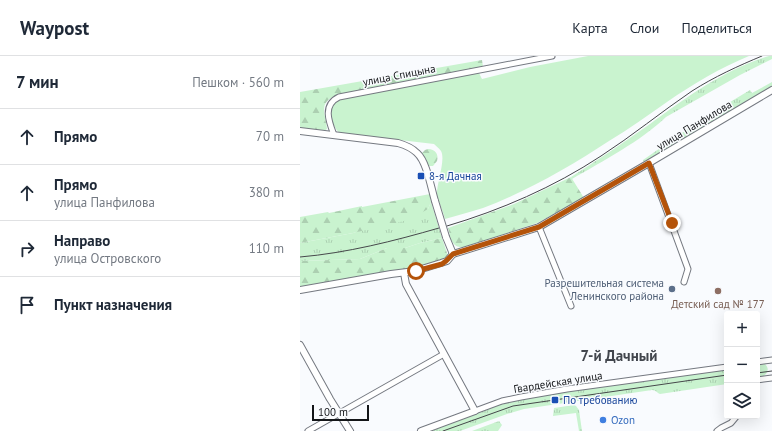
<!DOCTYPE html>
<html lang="ru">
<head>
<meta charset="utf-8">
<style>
  :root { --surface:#fff; --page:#f2f2f3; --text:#1f2937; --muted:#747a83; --line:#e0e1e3 }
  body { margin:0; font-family:"PT Sans",sans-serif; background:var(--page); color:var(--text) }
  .controls { position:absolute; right:12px; bottom:12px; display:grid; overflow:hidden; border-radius:4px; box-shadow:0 4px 16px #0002 }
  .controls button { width:36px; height:36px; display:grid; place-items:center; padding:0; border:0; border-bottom:1px solid var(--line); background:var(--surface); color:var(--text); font:20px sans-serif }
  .scale { position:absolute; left:12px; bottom:10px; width:57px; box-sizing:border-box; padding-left:4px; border:2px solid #131518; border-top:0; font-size:11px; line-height:14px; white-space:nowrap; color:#131518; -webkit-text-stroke:3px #f9fbfe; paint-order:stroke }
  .stop { position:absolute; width:12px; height:12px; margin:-9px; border:3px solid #b45309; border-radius:50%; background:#fff }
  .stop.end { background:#b45309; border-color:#fff; box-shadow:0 1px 4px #0008 }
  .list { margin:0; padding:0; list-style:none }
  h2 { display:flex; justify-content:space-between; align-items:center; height:52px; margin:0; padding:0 16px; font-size:17px }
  h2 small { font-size:13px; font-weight:400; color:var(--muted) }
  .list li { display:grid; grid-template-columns:26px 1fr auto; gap:12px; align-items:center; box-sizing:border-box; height:56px; padding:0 16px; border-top:1px solid var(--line) }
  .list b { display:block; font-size:15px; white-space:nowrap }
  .list p { margin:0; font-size:13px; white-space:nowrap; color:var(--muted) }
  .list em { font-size:13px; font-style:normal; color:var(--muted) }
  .icon { flex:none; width:22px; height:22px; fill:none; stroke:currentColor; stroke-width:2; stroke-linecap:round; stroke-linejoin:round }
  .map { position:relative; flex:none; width:472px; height:375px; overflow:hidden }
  header { display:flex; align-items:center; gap:24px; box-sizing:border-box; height:56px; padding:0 20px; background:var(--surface); border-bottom:1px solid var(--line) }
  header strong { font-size:19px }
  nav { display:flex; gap:22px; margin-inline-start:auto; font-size:14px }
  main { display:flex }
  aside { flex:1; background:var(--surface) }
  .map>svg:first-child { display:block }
</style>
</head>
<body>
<header>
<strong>Waypost</strong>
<nav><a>Карта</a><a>Слои</a><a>Поделиться</a></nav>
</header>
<main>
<aside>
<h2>7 мин<small>Пешком · 560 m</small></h2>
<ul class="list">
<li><svg class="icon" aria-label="ahead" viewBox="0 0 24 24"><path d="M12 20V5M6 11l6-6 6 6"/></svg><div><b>Прямо</b></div><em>70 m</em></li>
<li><svg class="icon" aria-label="ahead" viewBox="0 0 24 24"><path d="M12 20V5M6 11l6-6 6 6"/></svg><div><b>Прямо</b><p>улица Панфилова</p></div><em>380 m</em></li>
<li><svg class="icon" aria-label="right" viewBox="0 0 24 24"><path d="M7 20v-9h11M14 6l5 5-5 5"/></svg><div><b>Направо</b><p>улица Островского</p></div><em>110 m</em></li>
<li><svg class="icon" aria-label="arrive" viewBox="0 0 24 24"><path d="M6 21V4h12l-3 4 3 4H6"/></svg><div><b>Пункт назначения</b></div></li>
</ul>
</aside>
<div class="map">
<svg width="472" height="375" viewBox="0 0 472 375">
  <defs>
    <pattern id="grass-tufts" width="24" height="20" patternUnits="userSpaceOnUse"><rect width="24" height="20" fill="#c9f3cf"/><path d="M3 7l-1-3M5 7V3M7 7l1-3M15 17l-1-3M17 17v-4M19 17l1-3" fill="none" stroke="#accfb1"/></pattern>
    <pattern id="forest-firs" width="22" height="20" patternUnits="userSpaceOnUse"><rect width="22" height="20" fill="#c9f3cf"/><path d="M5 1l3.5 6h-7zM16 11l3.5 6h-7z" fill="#accfb1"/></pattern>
  </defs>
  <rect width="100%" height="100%" fill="#f9fbfe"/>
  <g fill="url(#grass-tufts)">
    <path d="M 469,0 L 472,0 L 472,3 L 440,19 L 366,61 C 341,85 303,105 272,123 L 271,121 C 298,104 324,86 350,68 C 387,41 425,13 469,0 Z"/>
    <polygon points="472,26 472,32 453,42 344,106 343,104 402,63 450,34 452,37"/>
    <polygon points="131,146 142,182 120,187 105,192 87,192 60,203 0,205 0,187 53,177 128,153"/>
    <path d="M 465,308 C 472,315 464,321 457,323 L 457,309 Z"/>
    <path d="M 427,313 L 427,328 L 360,338 C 357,337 356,334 352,334 L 224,353 L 207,358 L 160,375 L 126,375 L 203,347 L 221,343 L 245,339 Z"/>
    <polygon points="274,349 276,350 279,354 282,375 279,375 276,357 253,360 254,352"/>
    <polygon points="199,365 202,369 198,375 172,375"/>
  </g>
  <g fill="url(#forest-firs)">
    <path d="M 182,4 L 183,11 L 37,39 C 17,47 26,57 27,73 L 24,75 L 0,73 L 0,36 Z"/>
    <path d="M 128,93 C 135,93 139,98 137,105 L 133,110 L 129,110 L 122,97 L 125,94 Z"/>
    <path d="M 271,121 L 284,142 L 237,167 L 166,191 C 155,192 154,189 149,180 L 150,179 L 148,172 L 214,148 Z"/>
    <polygon points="130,138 131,146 128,153 121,157 104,165 53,177 0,187 0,161 28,156 29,157 62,150 62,151"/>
    <polygon points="142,182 148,200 140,205 112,213 0,232 0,205 60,203 87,192 105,192 120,187"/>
  </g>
  <path fill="#c9f3cf" d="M 288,0 L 449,0 C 420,12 393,28 367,46 C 348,59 329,73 309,85 C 271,110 226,136 183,152 C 171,156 158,159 145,163 C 143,155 139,147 137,139 C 136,129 146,104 141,95 C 139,92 136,90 134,88 L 40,77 C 33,73 28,56 33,49 C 35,46 38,44 41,43 L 179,17 L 182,23 L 230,11 Z"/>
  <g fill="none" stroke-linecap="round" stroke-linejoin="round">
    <g stroke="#757981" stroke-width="7">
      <g id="minor">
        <path d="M 34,79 C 29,66 22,49 39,41 L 252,0"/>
        <polyline points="349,107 388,213 384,226"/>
        <polyline points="239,171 271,250"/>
        <polyline points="457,306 472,304"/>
        <polyline points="457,324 472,322"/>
        <polyline points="175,355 202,345 221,341 267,333 427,311"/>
        <polyline points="8,375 121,311 144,298"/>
        <polyline points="417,375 421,372 431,367 436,361 436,360"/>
      </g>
    </g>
    <g stroke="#757981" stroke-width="8">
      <g id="major">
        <path d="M 0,75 L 98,87 C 105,89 112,92 117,97 C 127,106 131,132 135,145"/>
        <polyline points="146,181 153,198"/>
        <polyline points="104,217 106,228 175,355 121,375"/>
        <polyline points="0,234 91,218 115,215 141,207 147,205 153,198 239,171 349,107 472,34"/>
        <polyline points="0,289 30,343 50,375"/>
      </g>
    </g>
    <use href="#minor" stroke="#fff" stroke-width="5"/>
    <use href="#major" stroke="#fff" stroke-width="6"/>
    <g stroke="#46484b" stroke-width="1">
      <polyline points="457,317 472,315"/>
      <polyline points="143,375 213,350 427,319"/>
    </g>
    <g stroke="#46484b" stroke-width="1">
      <path d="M 147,170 C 201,154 254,131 301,100 C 332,80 361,56 392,35 C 414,21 438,10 462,0"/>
      <path d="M 0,201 C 47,197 94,185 139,172"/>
    </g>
    <g stroke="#757981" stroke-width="8" stroke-linecap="butt">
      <polyline id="major-bridge" points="135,145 146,181"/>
    </g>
    <use href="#major-bridge" stroke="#fff" stroke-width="6"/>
  </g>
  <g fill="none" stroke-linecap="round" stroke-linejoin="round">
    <polyline stroke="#b45309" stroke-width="5" points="116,215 142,208 146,205 153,198 239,171 349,107 372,167"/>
  </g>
  <g fill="#1a4fb4" stroke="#f9fbfe" stroke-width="1.5">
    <rect x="117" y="116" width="8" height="8" rx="2"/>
    <rect x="251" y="340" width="8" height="8" rx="2"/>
  </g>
  <circle fill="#5c6f8a" stroke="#f9fbfe" stroke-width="1.5" cx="372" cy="233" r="4"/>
  <circle fill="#8d6e63" stroke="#f9fbfe" stroke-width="1.5" cx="418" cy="235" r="4"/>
  <circle fill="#3f7fe0" stroke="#f9fbfe" stroke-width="1.5" cx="303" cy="364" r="4"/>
  <g text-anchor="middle" stroke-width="3" stroke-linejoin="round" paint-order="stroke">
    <g font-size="11" fill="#131518" stroke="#f9fbfe">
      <text transform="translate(99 19) rotate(-11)" y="4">улица Спицына</text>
      <text transform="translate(394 69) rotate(-31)" y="4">улица Панфилова</text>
      <text transform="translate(258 326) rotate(-9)" y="4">Гвардейская улица</text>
    </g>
    <g font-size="11" fill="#164399" stroke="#f9fbfe" text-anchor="start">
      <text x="129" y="124">8-я Дачная</text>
      <text x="263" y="348">По требованию</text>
    </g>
    <g font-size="11" fill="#4e5e75" stroke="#f9fbfe" text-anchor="end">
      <text x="364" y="231">Разрешительная система<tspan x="364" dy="13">Ленинского района</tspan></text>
    </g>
    <g font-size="11" fill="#785e54" stroke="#f9fbfe">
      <text x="418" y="252">Детский сад № 177</text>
    </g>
    <g font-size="11" fill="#366cbe" stroke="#f9fbfe" text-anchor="start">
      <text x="311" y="368">Ozon</text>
    </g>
    <g font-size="15" font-weight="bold" fill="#42464d" stroke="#f9fbfe">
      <text x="319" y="305">7-й Дачный</text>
    </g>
  </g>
</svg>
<div class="controls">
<button>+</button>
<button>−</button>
<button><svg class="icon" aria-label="layers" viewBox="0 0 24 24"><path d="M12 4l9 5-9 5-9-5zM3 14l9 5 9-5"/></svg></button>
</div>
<div class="scale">100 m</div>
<div class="stop" style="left:116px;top:215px"></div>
<div class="stop end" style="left:372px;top:167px"></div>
</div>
</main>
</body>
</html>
